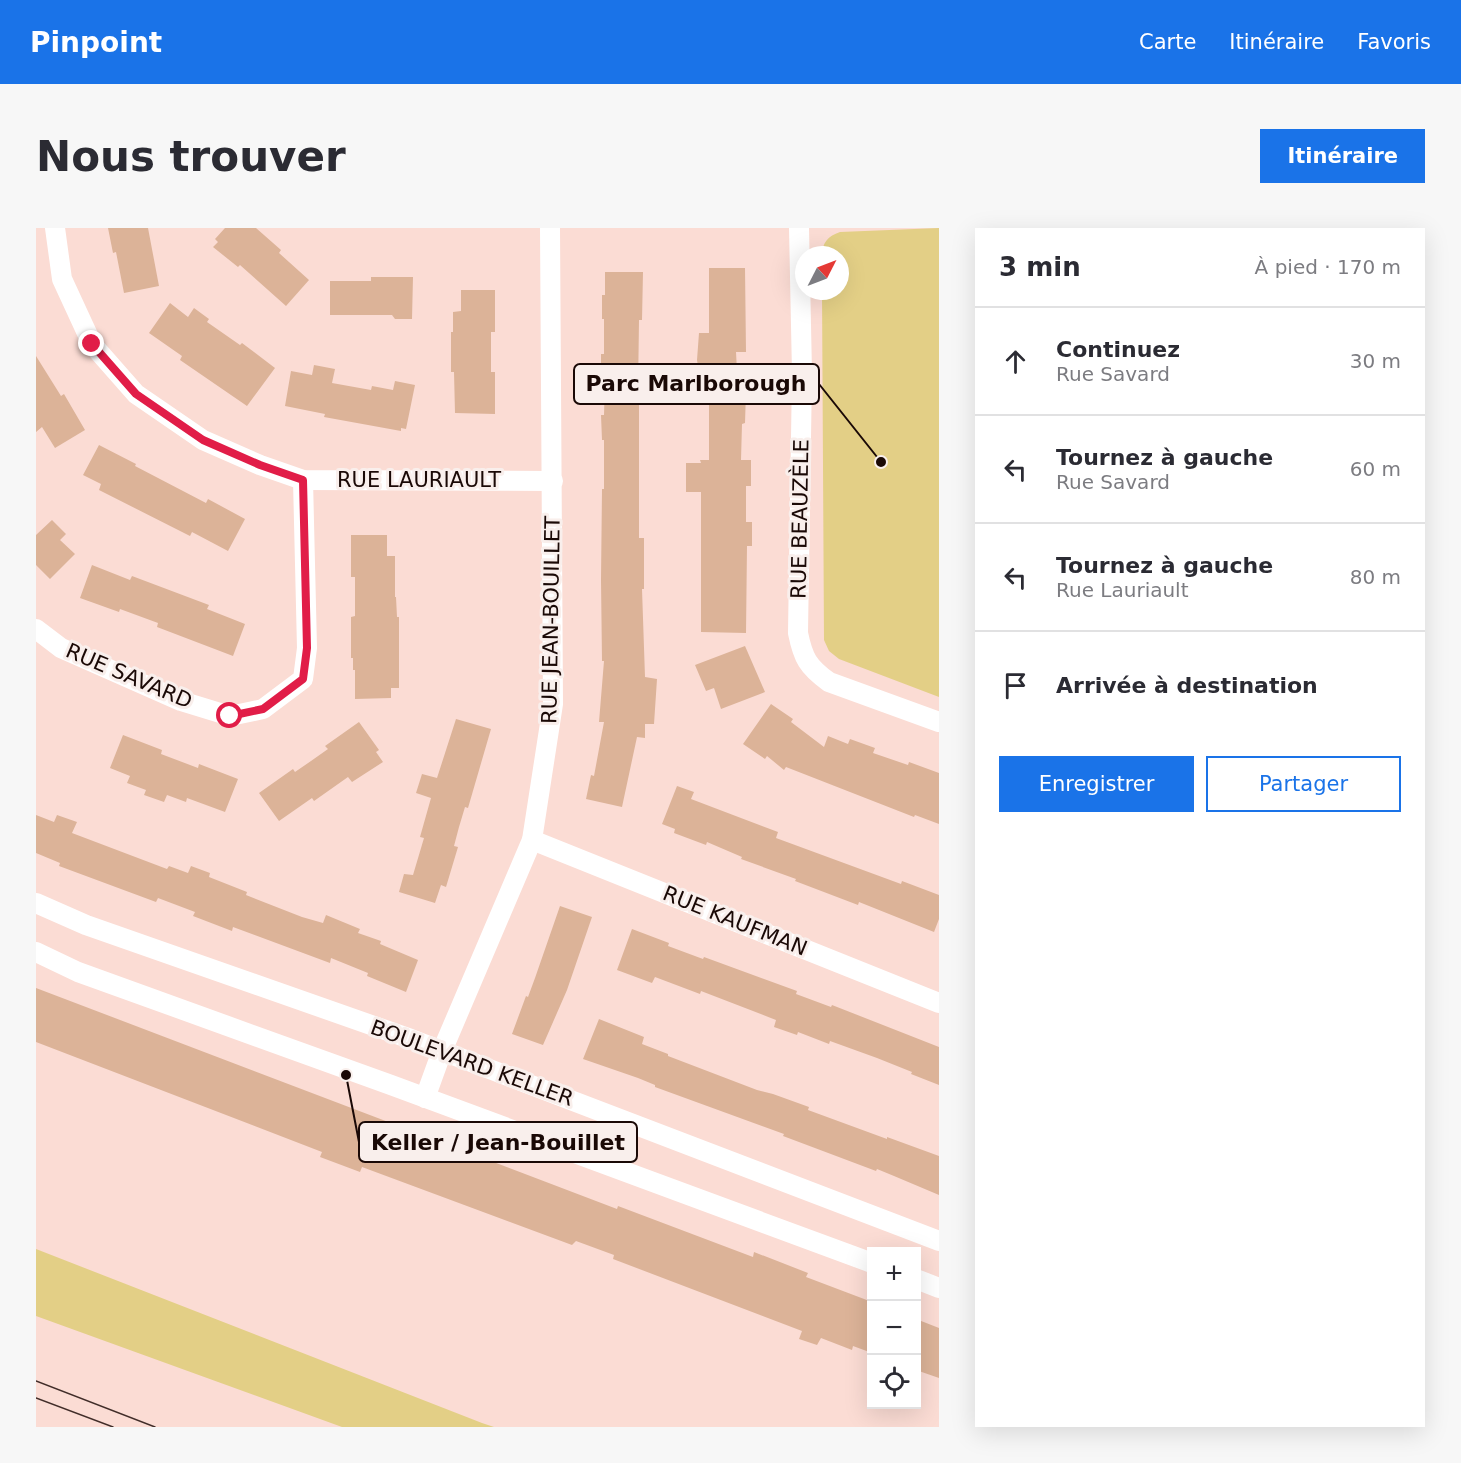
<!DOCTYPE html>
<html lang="fr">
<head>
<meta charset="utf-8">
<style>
  :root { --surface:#fff; --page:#f7f7f7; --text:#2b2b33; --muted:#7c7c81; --line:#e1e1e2; --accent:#1a73e8 }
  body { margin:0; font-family:"DejaVu Sans",sans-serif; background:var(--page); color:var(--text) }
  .controls { position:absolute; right:18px; bottom:18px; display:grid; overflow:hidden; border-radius:0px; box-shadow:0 6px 24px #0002 }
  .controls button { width:54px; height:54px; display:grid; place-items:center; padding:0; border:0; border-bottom:2px solid var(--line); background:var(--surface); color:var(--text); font:30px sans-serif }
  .compass { position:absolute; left:759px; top:18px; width:54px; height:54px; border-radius:50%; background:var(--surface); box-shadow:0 6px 24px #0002; rotate:48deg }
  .stop { position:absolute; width:18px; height:18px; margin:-14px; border:4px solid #e11d48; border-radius:50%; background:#fff }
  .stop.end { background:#e11d48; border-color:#fff; box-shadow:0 2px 6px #0008 }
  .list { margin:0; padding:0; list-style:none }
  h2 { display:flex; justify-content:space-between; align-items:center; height:78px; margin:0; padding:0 24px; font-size:26px }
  h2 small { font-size:20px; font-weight:400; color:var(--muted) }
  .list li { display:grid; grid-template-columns:39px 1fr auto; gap:18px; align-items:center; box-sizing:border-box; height:108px; padding:0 24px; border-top:2px solid var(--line) }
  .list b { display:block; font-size:22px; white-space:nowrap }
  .list p { margin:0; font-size:20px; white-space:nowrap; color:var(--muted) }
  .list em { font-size:20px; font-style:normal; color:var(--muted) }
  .actions { display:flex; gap:12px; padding:18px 24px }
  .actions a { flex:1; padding:14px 0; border:2px solid var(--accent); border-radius:0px; text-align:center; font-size:21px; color:var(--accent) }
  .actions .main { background:var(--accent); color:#fff }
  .icon { flex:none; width:33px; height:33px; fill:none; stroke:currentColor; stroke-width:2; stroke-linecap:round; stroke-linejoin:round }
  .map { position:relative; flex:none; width:903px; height:1199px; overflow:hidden; border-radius:0px }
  header { display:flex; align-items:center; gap:36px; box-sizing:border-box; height:84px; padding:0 30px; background:var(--accent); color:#fff }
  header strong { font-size:28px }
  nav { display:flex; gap:33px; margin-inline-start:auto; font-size:21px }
  .intro { display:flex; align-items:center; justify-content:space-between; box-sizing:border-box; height:144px; padding:0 36px }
  h1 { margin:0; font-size:42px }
  .button { padding:15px 27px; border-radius:0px; background:var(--accent); color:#fff; font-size:21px; font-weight:700 }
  main { display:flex; gap:36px; padding:0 36px }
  aside { flex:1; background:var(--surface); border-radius:0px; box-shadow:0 6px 24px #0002 }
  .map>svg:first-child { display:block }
</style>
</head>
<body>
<header>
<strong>Pinpoint</strong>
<nav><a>Carte</a><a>Itinéraire</a><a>Favoris</a></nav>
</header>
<div class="intro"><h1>Nous trouver</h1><a class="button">Itinéraire</a></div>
<main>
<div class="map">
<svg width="903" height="1199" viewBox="0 0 903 1199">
  <rect width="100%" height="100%" fill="#fbdcd4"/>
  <g fill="#e3cf86">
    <path d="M 903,0 L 903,469 L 803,431 L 793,423 L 788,412 L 786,63 L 804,63 L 804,27 L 786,27 C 786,15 792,8 804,4 Z"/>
    <polygon points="0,1021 446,1195 458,1199 306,1199 0,1088"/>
  </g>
  <g fill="#dcb398">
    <polygon points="72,0 112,0 123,58 88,65 80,24 77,25"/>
    <polygon points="189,0 220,0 245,22 243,25 273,52 250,78 204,37 202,39 177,19 182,14 179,11"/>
    <polygon points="673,40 709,40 710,124 700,124 702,162 710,163 709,195 706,196 705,232 715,232 715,258 710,258 710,294 716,294 716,318 711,318 710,405 665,404 665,264 650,264 650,235 665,235 664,232 673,232 673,150 664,150 661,132 663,105 673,105"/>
    <polygon points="569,44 607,44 606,92 603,92 602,163 603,163 603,310 608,310 608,361 606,361 609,449 621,451 618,496 609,496 609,510 601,509 586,579 550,571 555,547 558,548 568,494 563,494 568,433 566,433 565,352 566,261 568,261 568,212 566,212 565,187 568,187 569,152 565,152 565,126 568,126 568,91 566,91 566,67 569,67"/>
    <polygon points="335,49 377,49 376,91 359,91 356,87 294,87 294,53 335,53"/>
    <polygon points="425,62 459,62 459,104 455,104 455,144 459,144 459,186 419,185 418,144 415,144 415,104 417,104 417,84 425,83"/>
    <polygon points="134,75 152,89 158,80 173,91 171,94 204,117 206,115 239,140 211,178 144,132 146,128 113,105"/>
    <polygon points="0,128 25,168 28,166 49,202 19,220 6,199 0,204"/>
    <polygon points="278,137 299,141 296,155 335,162 336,158 357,162 359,153 379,157 370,201 365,200 365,203 288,189 289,186 249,178 255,143 276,147"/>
    <polygon points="63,217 100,236 99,238 170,275 172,271 209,291 192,323 156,304 154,308 63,262 65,256 47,247"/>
    <polygon points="16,292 30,306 24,312 39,326 14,351 0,337 0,307"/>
    <polygon points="315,307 351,307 351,328 359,328 359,369 360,369 361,389 363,389 363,460 355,460 355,470 319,471 319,442 317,442 317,430 315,430 315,389 319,388 319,349 315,349"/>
    <polygon points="56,337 94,352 96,348 173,377 171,381 209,396 197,428 121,399 122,395 84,381 83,384 44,370"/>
    <polygon points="709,418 729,464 685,481 678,460 670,463 659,437"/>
    <polygon points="735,476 757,491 755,494 788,519 792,508 812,516 814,511 839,520 837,525 872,537 873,534 903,545 903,596 879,587 878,589 750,539 748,542 731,528 729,531 707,516"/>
    <polygon points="420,491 455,501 432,580 429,579 423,599 418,618 422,619 410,659 405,657 399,675 363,664 368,646 377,647 388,610 384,609 395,570 380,565 386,546 401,550"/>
    <polygon points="323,494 343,522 340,524 347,534 316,554 312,549 278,573 276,570 243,593 223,565 257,541 259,544 275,533 292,521 289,518"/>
    <polygon points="87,507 126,522 125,526 162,540 163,536 202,551 189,584 151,570 150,574 131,567 128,574 108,567 110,562 91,555 94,548 74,540"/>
    <polygon points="641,558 658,564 655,571 742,604 740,610 865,656 866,653 903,667 903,691 898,704 823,674 822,677 759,653 760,651 705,631 706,629 671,614 670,617 638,605 639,601 626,596"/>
    <polygon points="0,587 18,594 21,587 41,594 36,605 131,641 133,638 152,645 155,638 174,645 173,649 211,664 210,667 266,689 287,695 290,687 324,701 322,705 345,713 344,716 382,732 370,764 331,748 332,745 295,730 294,735 197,699 196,703 157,688 159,684 122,670 120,674 23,638 24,635 0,625"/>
    <polygon points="524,678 556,689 531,762 507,817 476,806 490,768 492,769 499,750"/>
    <polygon points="596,701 633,715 632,718 667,731 668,729 761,763 760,766 795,779 796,777 903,819 903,857 875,846 876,844 841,830 794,813 793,816 762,804 761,807 738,799 740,792 665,763 664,766 619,749 616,755 581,742"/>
    <polygon points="0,760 581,981 582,978 717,1029 718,1024 772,1045 770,1049 836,1074 836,1125 817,1118 816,1122 785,1110 781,1117 763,1111 766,1103 577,1031 578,1027 540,1013 536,1017 326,939 324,944 284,929 286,924 0,814"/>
    <polygon points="563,791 608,809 606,816 632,826 632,828 721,862 737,866 773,879 772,882 851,911 851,909 903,928 903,967 858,948 841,941 840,943 747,908 748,906 619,859 619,857 602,850 547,831"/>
    <polygon points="880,1091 903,1100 903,1150 880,1142"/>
  </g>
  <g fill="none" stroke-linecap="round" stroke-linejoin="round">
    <g stroke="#fff" stroke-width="20">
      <polyline points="19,0 26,51 56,116 100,166 167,212 224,237 267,252 517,253"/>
      <path d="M 763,0 L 766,145 L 762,405 C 767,430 772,439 793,454 L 903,494"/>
      <polyline points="0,401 25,420 145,473 194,488 227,481 267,451 271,420 267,252"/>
      <polyline points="496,612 903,775"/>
      <polyline points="0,675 50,697 375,811 903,1013"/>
      <polyline points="0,724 42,744 355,857 836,1035"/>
      <polyline points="389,870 406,823 496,612 517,476 514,0"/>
      <polyline points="880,1051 903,1060"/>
    </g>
    <g stroke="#412d29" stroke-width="1.5">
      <polyline points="0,1153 119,1199"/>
      <polyline points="0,1170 77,1199"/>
    </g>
  </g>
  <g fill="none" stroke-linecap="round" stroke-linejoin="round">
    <polyline stroke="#e11d48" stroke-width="8" points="56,116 100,166 167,212 224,237 267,252 271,420 267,451 227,481 194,488"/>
  </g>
  <g text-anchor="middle" stroke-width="6" stroke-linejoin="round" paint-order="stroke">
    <g font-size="21" fill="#1a0906" stroke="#f9efec">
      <text x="383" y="259">RUE LAURIAULT</text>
      <text transform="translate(764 291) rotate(-89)" y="7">RUE BEAUZÈLE</text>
      <text transform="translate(515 392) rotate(-89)" y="7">RUE JEAN-BOUILLET</text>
      <text transform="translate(93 448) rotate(23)" y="7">RUE SAVARD</text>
      <text transform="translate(699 693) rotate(22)" y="7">RUE KAUFMAN</text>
      <text transform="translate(436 835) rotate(20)" y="7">BOULEVARD KELLER</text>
    </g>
  </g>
  <path fill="none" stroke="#1a0906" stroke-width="2" d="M845 234L783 156M310 847L323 914"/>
  <g fill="#1a0906" stroke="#f9efec" stroke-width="2">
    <circle cx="845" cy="234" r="6"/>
    <circle cx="310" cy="847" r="6"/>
  </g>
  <g fill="#f9efec" stroke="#1a0906" stroke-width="2">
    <rect x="538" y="136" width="245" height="40" rx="6"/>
    <rect x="323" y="894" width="278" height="40" rx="6"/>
  </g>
  <g font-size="22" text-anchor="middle" font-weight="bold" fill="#1a0906">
    <text x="660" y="163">Parc Marlborough</text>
    <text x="462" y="922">Keller / Jean-Bouillet</text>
  </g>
</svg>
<div class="controls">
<button>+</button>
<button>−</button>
<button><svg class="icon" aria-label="locate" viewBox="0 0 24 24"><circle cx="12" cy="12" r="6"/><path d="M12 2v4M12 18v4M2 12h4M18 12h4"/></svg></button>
</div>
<svg class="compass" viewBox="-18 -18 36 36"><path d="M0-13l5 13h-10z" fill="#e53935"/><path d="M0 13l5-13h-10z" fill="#7c7c81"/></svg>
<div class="stop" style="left:194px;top:488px"></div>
<div class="stop end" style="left:56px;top:116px"></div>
</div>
<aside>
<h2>3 min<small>À pied · 170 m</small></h2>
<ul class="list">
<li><svg class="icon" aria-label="ahead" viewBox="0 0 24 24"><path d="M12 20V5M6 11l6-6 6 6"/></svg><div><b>Continuez</b><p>Rue Savard</p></div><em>30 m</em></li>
<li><svg class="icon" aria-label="left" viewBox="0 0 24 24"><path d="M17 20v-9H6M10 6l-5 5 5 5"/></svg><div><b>Tournez à gauche</b><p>Rue Savard</p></div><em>60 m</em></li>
<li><svg class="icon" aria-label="left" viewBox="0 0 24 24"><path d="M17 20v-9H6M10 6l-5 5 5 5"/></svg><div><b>Tournez à gauche</b><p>Rue Lauriault</p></div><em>80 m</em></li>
<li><svg class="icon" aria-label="arrive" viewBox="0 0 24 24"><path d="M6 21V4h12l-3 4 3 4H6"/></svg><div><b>Arrivée à destination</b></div></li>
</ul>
<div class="actions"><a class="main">Enregistrer</a><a>Partager</a></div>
</aside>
</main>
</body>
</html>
